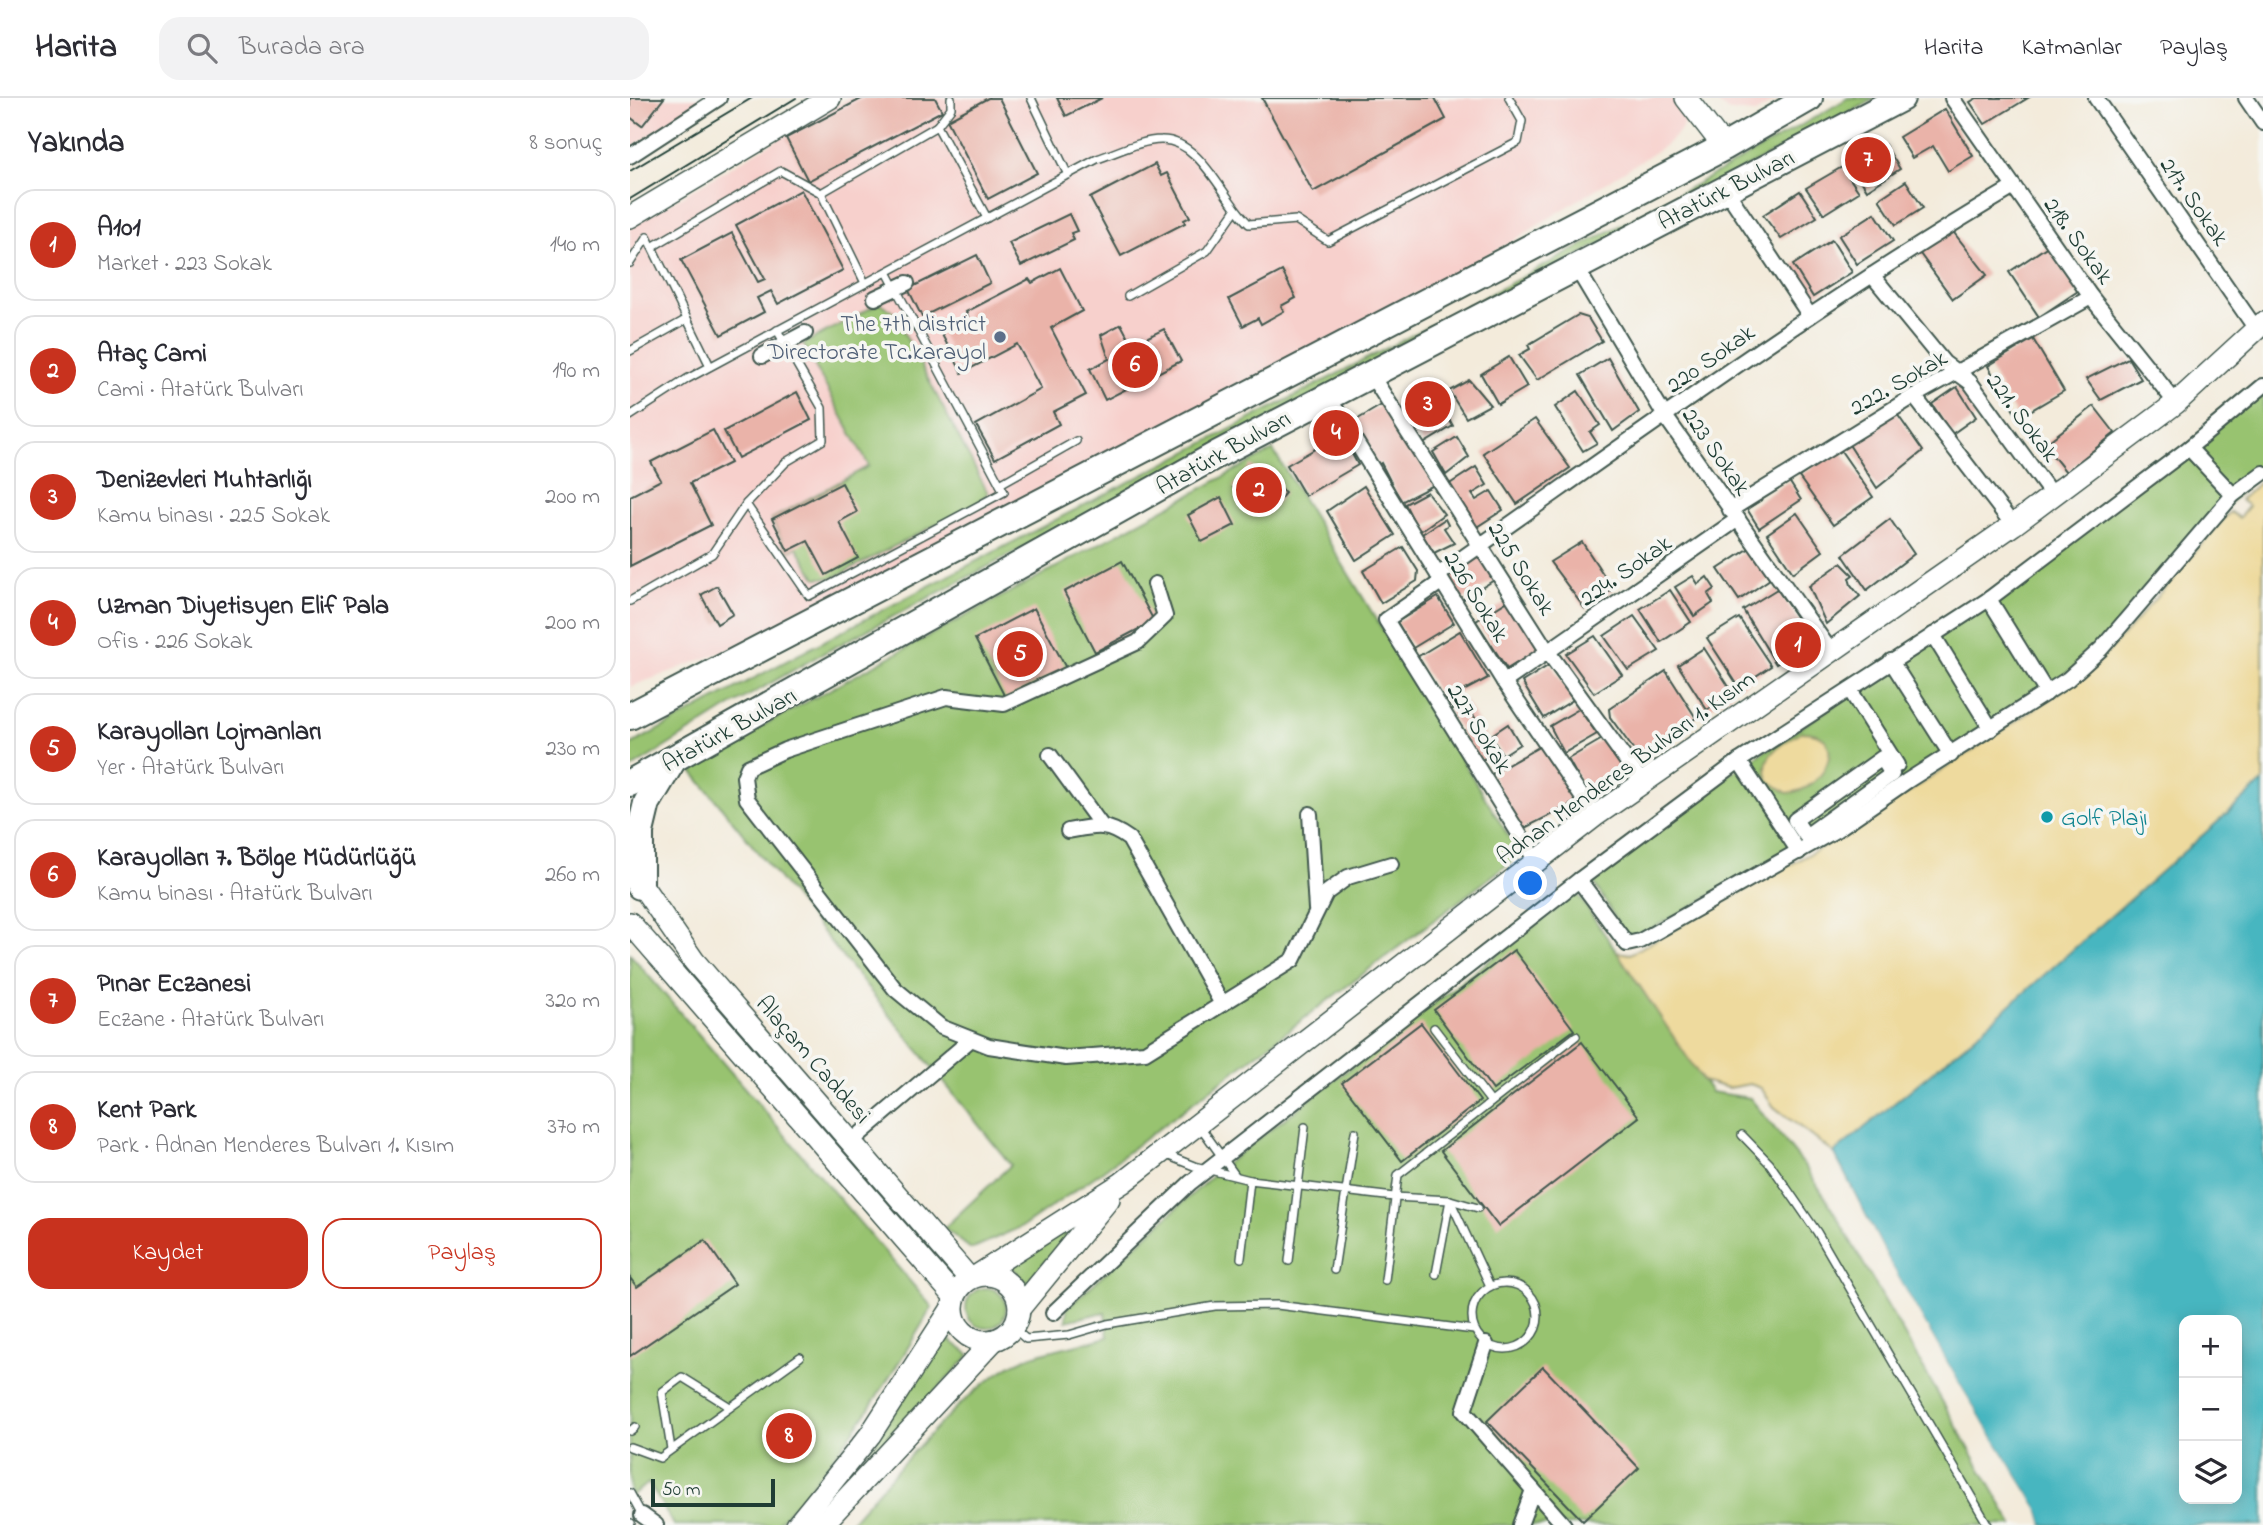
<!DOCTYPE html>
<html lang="tr">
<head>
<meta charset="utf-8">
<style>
  :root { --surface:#fff; --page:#f2f2f3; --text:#2b2b33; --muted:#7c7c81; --line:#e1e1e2; --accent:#c8321e }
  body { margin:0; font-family:"Indie Flower",sans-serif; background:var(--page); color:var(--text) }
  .controls { position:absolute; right:21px; bottom:21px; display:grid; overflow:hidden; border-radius:14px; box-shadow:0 4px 18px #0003 }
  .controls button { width:63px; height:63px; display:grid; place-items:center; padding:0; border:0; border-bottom:2px solid var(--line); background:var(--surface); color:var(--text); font:35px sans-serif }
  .scale { position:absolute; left:21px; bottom:18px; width:124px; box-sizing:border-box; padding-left:7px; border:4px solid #1f3d34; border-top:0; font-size:19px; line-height:24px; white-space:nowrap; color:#1f3d34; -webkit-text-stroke:5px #f6f6f2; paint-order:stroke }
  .you { position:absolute; left:901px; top:786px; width:24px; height:24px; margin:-18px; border:5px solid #fff; border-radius:50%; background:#1a73e8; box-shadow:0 0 0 10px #1a73e833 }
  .badge { display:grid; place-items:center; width:46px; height:46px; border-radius:50%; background:var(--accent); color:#fff; font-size:23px; font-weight:700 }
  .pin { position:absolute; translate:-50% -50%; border:4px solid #fff; box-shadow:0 2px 7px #0006 }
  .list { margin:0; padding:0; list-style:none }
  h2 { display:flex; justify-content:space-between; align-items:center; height:91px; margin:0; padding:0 28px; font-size:30px }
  h2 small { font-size:23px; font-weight:400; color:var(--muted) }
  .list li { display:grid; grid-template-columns:46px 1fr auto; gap:21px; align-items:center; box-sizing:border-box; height:112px; margin:0 14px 14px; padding:0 14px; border:2px solid var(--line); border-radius:21px }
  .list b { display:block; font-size:26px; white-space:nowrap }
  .list p { margin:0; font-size:23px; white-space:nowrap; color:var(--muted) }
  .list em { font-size:23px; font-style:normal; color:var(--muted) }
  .actions { display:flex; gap:14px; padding:21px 28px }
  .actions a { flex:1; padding:16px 0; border:2px solid var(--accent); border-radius:21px; text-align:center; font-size:24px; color:var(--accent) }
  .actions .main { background:var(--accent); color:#fff }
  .icon { flex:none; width:38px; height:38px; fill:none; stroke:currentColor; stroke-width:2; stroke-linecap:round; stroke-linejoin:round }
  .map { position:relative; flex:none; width:1633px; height:1427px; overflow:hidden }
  header { display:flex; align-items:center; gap:42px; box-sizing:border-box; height:98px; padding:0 35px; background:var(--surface); border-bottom:2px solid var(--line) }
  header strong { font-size:33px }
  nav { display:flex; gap:38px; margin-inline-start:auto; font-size:24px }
  .search { width:490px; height:63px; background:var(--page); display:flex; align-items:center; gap:18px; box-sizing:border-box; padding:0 24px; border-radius:21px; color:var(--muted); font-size:26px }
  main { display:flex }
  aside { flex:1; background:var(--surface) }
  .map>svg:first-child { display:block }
</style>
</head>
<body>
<header>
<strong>Harita</strong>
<div class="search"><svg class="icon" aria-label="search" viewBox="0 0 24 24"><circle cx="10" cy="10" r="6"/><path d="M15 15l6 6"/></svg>Burada ara</div>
<nav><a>Harita</a><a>Katmanlar</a><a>Paylaş</a></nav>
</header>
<main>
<aside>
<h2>Yakında<small>8 sonuç</small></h2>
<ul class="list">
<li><span class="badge">1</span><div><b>A101</b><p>Market · 223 Sokak</p></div><em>140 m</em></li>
<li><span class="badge">2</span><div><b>Ataç Cami</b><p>Cami · Atatürk Bulvarı</p></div><em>190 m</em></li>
<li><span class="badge">3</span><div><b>Denizevleri Muhtarlığı</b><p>Kamu binası · 225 Sokak</p></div><em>200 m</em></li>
<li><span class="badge">4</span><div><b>Uzman Diyetisyen Elif Pala</b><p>Ofis · 226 Sokak</p></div><em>200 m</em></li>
<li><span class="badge">5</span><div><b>Karayolları Lojmanları</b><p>Yer · Atatürk Bulvarı</p></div><em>230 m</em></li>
<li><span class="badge">6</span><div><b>Karayolları 7. Bölge Müdürlüğü</b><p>Kamu binası · Atatürk Bulvarı</p></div><em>260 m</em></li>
<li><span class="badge">7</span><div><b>Pınar Eczanesi</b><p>Eczane · Atatürk Bulvarı</p></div><em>320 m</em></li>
<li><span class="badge">8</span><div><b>Kent Park</b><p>Park · Adnan Menderes Bulvarı 1. Kısım</p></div><em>370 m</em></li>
</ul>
<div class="actions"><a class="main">Kaydet</a><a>Paylaş</a></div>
</aside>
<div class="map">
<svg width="1633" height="1427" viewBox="0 0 1633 1427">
  <rect width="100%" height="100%" fill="#f6f6f2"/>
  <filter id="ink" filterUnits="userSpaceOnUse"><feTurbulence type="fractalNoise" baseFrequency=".0143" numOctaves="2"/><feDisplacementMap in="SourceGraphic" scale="14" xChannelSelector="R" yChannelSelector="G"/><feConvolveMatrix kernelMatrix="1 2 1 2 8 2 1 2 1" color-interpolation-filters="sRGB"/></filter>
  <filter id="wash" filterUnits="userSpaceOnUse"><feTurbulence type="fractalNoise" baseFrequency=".00686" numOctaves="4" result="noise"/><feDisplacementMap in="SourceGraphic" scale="28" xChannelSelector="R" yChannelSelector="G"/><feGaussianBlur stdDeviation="1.57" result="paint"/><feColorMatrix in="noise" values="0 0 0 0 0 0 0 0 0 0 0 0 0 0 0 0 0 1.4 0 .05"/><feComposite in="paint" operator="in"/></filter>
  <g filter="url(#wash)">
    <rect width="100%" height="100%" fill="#f3ebdb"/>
    <g fill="#f7d0cc">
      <polygon points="0,0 77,0 0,50"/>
      <polygon points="218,0 1043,0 1055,21 1051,32 1036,47 881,144 436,383 183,512 92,554 0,589 0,129"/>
      <polygon points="1079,0 1150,0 1125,15 1099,13"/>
    </g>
    <g fill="#98c370" stroke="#5c8052" stroke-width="2">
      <path d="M 1218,0 L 1247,0 L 190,557 L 99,609 L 0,671 L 0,647 C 254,509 511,378 767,245 C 919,165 1071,87 1218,0 Z"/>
      <polygon points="250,205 263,214 358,395 348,405 203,480 186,480 167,449 158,453 142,421 239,368 173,246"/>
      <polygon points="1633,294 1633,369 1466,550 1435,578 1205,729 999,843 961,780 1085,686 1310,538"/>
      <polygon points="643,352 890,757 470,1075 395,1127 341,1151 314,1130 381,1067 58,668"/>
      <path d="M 947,795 L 1081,994 L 1120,1000 L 1175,1068 L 1200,1107 L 1383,1427 L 218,1427 C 259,1382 339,1283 394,1261 C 421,1251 451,1246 478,1239 L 475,1214 L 436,1223 L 437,1210 L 592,1069 Z"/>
      <path d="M 0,856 L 302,1209 C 257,1287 209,1361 146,1427 L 44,1427 L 19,1385 L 0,1398 Z"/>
      <polygon points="457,1115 395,1187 386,1173 372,1164"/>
      <circle cx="356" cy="1210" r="20"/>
      <polygon points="315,1239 340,1257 240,1362 235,1358"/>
    </g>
    <g fill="#eeda9e" stroke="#868c69" stroke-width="2">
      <path d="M 1633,381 L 1633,684 L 1336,946 L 1204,1055 L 1144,1009 L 1131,990 L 1120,986 L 1098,990 L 1073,983 L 987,854 L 1000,856 L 1219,734 L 1456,577 C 1507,526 1551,468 1600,414 L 1609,420 L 1619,408 L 1610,402 Z"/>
      <path d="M 1171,634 C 1222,633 1196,694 1157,695 L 1138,682 C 1129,656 1152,646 1171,634 Z"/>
    </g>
    <path fill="#47b6c0" stroke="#337a7a" stroke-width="2" fill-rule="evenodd" d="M 1633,684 L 1633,1427 L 1413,1427 L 1409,1413 L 1333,1292 L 1260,1165 L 1204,1055 L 1336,946 ZM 1554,1222 L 1607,1222 L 1607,1401 L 1554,1401 Z"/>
    <polygon fill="#f3ebdb" points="1202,1053 1260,1165 1333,1292 1409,1413 1413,1427 1409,1427 1406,1415 1330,1294 1257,1167"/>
    <g id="blocks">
      <g fill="#eab3a9">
        <polygon points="0,0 34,0 12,28 0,19"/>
        <polygon points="233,0 305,0 312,13 178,83 156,40"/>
        <polygon points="358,0 369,0 407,75 358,101 317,22"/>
        <polygon points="427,0 472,0 436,18"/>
        <polygon points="632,0 805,0 816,21 683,94"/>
        <polygon points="1347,0 1398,0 1355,26 1340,4"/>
        <polygon points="1315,11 1343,58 1318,73 1303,48 1282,60 1269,39"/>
        <polygon points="1255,47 1270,71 1237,92 1222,68"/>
        <polygon points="525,66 531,78 537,75 560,119 554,122 555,125 491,158 460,100"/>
        <polygon points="1212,69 1229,94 1194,116 1176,90"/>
        <polygon points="1276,83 1293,110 1266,127 1249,101"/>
        <polygon points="171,92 213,172 148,206 141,193 127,200 134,214 91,237 51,162 102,135 128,184 135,181 106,127"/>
        <polygon points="1170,93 1187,119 1151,141 1133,117"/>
        <polygon points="1245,115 1263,143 1227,166 1209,138"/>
        <polygon points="439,116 447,133 441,135 444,142 391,168 379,145"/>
        <polygon points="1321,131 1357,177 1323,201 1288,153"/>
        <polygon points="1202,142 1222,174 1183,199 1163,167"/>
        <polygon points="1418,148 1448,193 1409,219 1379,174"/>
        <polygon points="347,157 360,185 292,219 278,191"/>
        <polygon points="430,170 452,213 421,230 456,297 423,314 429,326 365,361 346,327 411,291 387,246 332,275 310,233 338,218 336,214 399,181 402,185"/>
        <polygon points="652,173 666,200 651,208 654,213 631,226 628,220 613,228 599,201"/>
        <polygon points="948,217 958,220 972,243 907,282 889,257 900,251 898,247"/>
        <polygon points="491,226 502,247 534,231 551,263 475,302 460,271 479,261 471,237"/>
        <polygon points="1403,241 1434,293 1388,320 1358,268"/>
        <polygon points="879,259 897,289 868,306 851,276"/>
        <polygon points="978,260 1009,314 983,333 950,277"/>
        <polygon points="1498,260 1511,281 1471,302 1456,281"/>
        <polygon points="839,282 860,307 836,320 819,293"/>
        <polygon points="1327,289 1346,319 1322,336 1302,306"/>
        <polygon points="948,293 970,327 960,334 967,345 953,353 925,309"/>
        <polygon points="167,294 181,322 108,360 94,333"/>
        <polygon points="806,298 823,328 793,346 775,315"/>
        <polygon points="755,305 804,387 771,404 751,365 748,367 723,324"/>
        <polygon points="1464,308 1485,335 1436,374 1414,347"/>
        <polygon points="1265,313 1293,353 1247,390 1218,345"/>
        <polygon points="905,321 940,370 887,406 853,355"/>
        <polygon points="83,332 100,365 60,385 81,427 0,468 0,398 31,382 21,364"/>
        <polygon points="711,336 728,367 675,398 657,367"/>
        <polygon points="827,339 839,359 816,377 803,354"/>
        <polygon points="1209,350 1243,399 1203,427 1169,379"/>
        <polygon points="621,367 655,395 637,416 603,389"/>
        <polygon points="846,369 857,387 842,396 846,402 861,393 873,412 845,430 818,387"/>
        <polygon points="1159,383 1171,402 1129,430 1117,411"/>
        <polygon points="212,385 227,414 209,424 228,460 196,477 178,443 158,453 142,421"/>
        <polygon points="734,388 765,437 726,462 697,413"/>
        <polygon points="797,394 814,416 789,434 775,406"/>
        <polygon points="591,399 605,427 572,444 558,417"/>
        <polygon points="1167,415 1193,453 1163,475 1137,436"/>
        <polygon points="815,421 818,427 814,430 824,445 804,455 792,436"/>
        <polygon points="1260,421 1284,456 1237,492 1213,457"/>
        <polygon points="952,444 983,491 955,511 920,464"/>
        <polygon points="773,449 788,473 787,483 751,505 733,473"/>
        <polygon points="1120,450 1140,481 1109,502 1088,471"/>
        <polygon points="853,455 869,479 832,502 817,477"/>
        <polygon points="492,463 524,523 465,554 434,494"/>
        <polygon points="1211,465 1223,477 1219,480 1221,487 1230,498 1196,526 1179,488"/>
        <polygon points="1063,478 1068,486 1077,479 1085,491 1078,496 1083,505 1064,518 1045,489"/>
        <polygon points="87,488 103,516 87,526 71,497"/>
        <polygon points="1147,491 1178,536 1176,547 1146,566 1113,512"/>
        <polygon points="1040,492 1061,524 1031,544 1010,511"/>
        <polygon points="808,499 824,525 783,550 767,524"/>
        <polygon points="881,501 911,550 877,571 846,523"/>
        <polygon points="404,510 436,570 376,601 345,541"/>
        <polygon points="1004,518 1029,553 998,572 974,538"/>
        <polygon points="1109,520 1141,568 1109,589 1077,540"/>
        <polygon points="830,533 858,580 813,604 787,559"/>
        <polygon points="965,538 992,577 964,595 936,556"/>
        <polygon points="1074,550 1103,595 1077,612 1048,567"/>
        <polygon points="921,566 943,602 914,620 892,584"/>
        <polygon points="1036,573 1066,620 1009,659 980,619 979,611"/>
        <polygon points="836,604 865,655 848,664 819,613"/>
        <polygon points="949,611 967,636 934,655 920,628"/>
        <polygon points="878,626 890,646 873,657 860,638"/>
        <polygon points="974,640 993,672 956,694 938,661"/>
        <polygon points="914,646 948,703 889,733 862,676"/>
        <polygon points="884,852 944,932 863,992 804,912"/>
        <polygon points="791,925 850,1003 772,1063 712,985"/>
        <polygon points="952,944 1009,1019 868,1128 811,1053"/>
        <polygon points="75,1142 105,1186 0,1258 0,1180 7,1189"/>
        <polygon points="913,1269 1009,1370 953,1423 857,1323"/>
      </g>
    </g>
  </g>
  <g filter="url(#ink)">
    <use href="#blocks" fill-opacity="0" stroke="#3f574d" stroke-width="2"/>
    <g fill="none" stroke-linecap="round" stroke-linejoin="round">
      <g stroke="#3f574d" stroke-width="10">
        <g id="lane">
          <polyline points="401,0 438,77"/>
          <polyline points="307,28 321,10 321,0"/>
          <polyline points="191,95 307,28 357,120"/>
          <polyline points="22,149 151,73 191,95 235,185"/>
          <polyline points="0,165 17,139 80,268"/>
          <polyline points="498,198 577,153 605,113"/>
          <polyline points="147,232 192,310 193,342 156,364 116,406 179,498 374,394 257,174"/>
          <polyline points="0,253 57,221"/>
          <path d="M 0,318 L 57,281 L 467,61 C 486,55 511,42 531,42 C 571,41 593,102 619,126 L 666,122 L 698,143 L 888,44 L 892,23 L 879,0"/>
          <polyline points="370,386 446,343"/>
          <polyline points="0,503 82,456 116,406"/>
          <polyline points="804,930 861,1004"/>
          <polyline points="569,1027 605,1077"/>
          <polyline points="1112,1037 1140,1066 1187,1134 1358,1427"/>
          <polyline points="534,1056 564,1068 620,1082"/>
          <polyline points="611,1160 620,1082 764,1099 820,1102 860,1188"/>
          <polyline points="659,1163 675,1029"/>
          <polyline points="704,1172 725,1034"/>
          <polyline points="806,1176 820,1102 848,1110"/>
          <polyline points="755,1182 768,1077 946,938"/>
          <circle cx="875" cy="1218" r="33"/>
          <polyline points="383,1230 396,1241 439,1237 477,1226 585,1208 647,1207 844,1232"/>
          <polyline points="0,1333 5,1329"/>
          <polyline points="0,1349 30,1360 170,1259"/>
          <polyline points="41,1351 32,1294 52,1279 100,1309"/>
          <polyline points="0,1395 12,1417"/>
          <polyline points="0,1427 1,1425"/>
        </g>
      </g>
      <g stroke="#3f574d" stroke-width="18">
        <g id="street">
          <polyline points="1322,0 1461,199 1546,305"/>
          <polyline points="1466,0 1626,231"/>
          <polyline points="1616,0 1633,25"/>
          <polyline points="0,58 89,0"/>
          <polyline points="1096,92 1180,218"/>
          <polyline points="946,169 1035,318 1202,555"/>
          <polyline points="1242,177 1314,265 1340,284 1422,397"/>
          <polyline points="245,200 277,185"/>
          <polyline points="132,258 175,235"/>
          <polyline points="740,275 918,554 1012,684"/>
          <polyline points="697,297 874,584 965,718"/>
          <polyline points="1284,298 1383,427"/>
          <polyline points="1559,350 1603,397"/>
          <polyline points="1100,412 1284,298 1461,199"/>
          <path d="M 808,477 C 997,345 1184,207 1384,89"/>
          <polyline points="811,484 756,522 906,763"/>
          <polyline points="525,486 535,518 508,544 374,606 316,599 155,652 118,669 114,679 117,701 265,891 311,929 359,948 436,960 515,954 663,862 696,795 718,779 761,766"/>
          <polyline points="1359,501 1417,595"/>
          <polyline points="1303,537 1361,631"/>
          <polyline points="1261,563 1321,657"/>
          <polyline points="874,584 1108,421"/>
          <polyline points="1220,592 1267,667"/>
          <polyline points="420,657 471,727"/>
          <polygon points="1252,660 1262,676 1176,738 1165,722"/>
          <polyline points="1109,663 1169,754"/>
          <polyline points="680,716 686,811"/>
          <path d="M 438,733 C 466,728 476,724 499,741 L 592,906"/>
          <polyline points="949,782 997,846 1010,843 1206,732 1277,683 1438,581 1471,551 1603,397 1633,375"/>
          <polyline points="222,1043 339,943"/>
          <polyline points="423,1215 560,1085 949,782 1109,663 1359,501 1559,350 1633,288"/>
          <polyline points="856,1246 834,1313 934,1427"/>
          <polyline points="12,1417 26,1427"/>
          <polyline points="890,1427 903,1392"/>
        </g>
      </g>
      <g stroke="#3f574d" stroke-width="24">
        <g id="secondary">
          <polyline points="1056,0 1094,49"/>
          <polyline points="0,119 200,0"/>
          <polyline points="4,776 64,863 339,1180"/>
          <polyline points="0,825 324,1198"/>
          <circle cx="356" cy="1210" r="33"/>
          <polyline points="348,1177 492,1085 965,718 1383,427 1546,305 1633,225"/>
          <polyline points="389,1211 479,1101"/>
          <polyline points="167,1427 240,1337 322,1210"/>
          <polyline points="192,1427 364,1242"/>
        </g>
      </g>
      <g stroke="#3f574d" stroke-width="30">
        <g id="highway">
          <polyline points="0,618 1094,49 1179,0"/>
          <polyline points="0,685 588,356 1271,0"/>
          <polyline points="10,788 10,734 17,705 41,665"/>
        </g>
      </g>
      <use href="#lane" stroke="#fff" stroke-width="7"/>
      <use href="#street" stroke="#fff" stroke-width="14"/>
      <use href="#secondary" stroke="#fff" stroke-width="21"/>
      <use href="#highway" stroke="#fff" stroke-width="26"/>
      <g stroke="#1f3d34" stroke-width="2">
        <polyline points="0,73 122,0"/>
        <polyline points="0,101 166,0"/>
      </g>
    </g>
  </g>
  <circle fill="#5c6f8a" stroke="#f6f6f2" stroke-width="2.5" cx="370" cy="239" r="7"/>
  <circle fill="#0f9aa8" stroke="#f6f6f2" stroke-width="2.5" cx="1417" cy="719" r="7"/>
  <g text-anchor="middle" stroke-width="7" stroke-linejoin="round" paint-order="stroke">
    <g font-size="24" fill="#1f3d34" stroke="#f6f6f2">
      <text transform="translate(1096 91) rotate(-27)" y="8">Atatürk Bulvarı</text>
      <text transform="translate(1565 103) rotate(55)" y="8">217. Sokak</text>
      <text transform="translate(1449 142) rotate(54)" y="8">218. Sokak</text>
      <text transform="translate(1080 260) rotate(-35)" y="8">220 Sokak</text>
      <text transform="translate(1268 284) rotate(-30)" y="8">222. Sokak</text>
      <text transform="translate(1393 319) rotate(53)" y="8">221. Sokak</text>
      <text transform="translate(1087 353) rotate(55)" y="8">223 Sokak</text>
      <text transform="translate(593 354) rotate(-29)" y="8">Atatürk Bulvarı</text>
      <text transform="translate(892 470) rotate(58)" y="8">225 Sokak</text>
      <text transform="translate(995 472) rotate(-35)" y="8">224. Sokak</text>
      <text transform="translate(847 498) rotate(58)" y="8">226 Sokak</text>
      <text transform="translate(850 630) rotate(58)" y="8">227 Sokak</text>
      <text transform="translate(99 631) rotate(-29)" y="8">Atatürk Bulvarı</text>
      <text transform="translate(995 669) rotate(-36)" y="8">Adnan Menderes Bulvarı 1. Kısım</text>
      <text transform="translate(184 961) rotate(49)" y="8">Alaçam Caddesi</text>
    </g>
    <g font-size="24" fill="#4e5e75" stroke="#f6f6f2" text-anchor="end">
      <text x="356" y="233">The 7th district<tspan x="356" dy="28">Directorate Tc.karayol</tspan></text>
    </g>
    <g font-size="24" fill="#0d838f" stroke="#f6f6f2" text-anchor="start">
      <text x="1431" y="727">Golf Plajı</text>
    </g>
  </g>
</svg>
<div class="controls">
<button>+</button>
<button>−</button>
<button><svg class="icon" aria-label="layers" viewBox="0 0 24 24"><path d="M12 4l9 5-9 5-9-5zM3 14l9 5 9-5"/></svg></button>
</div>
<div class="scale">50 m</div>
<div class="you"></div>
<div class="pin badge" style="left:1168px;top:547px">1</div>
<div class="pin badge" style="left:629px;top:392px">2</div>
<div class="pin badge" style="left:798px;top:306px">3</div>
<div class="pin badge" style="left:706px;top:335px">4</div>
<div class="pin badge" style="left:390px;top:556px">5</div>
<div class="pin badge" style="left:505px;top:267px">6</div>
<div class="pin badge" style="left:1238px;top:62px">7</div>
<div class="pin badge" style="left:159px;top:1338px">8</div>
</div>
</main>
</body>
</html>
